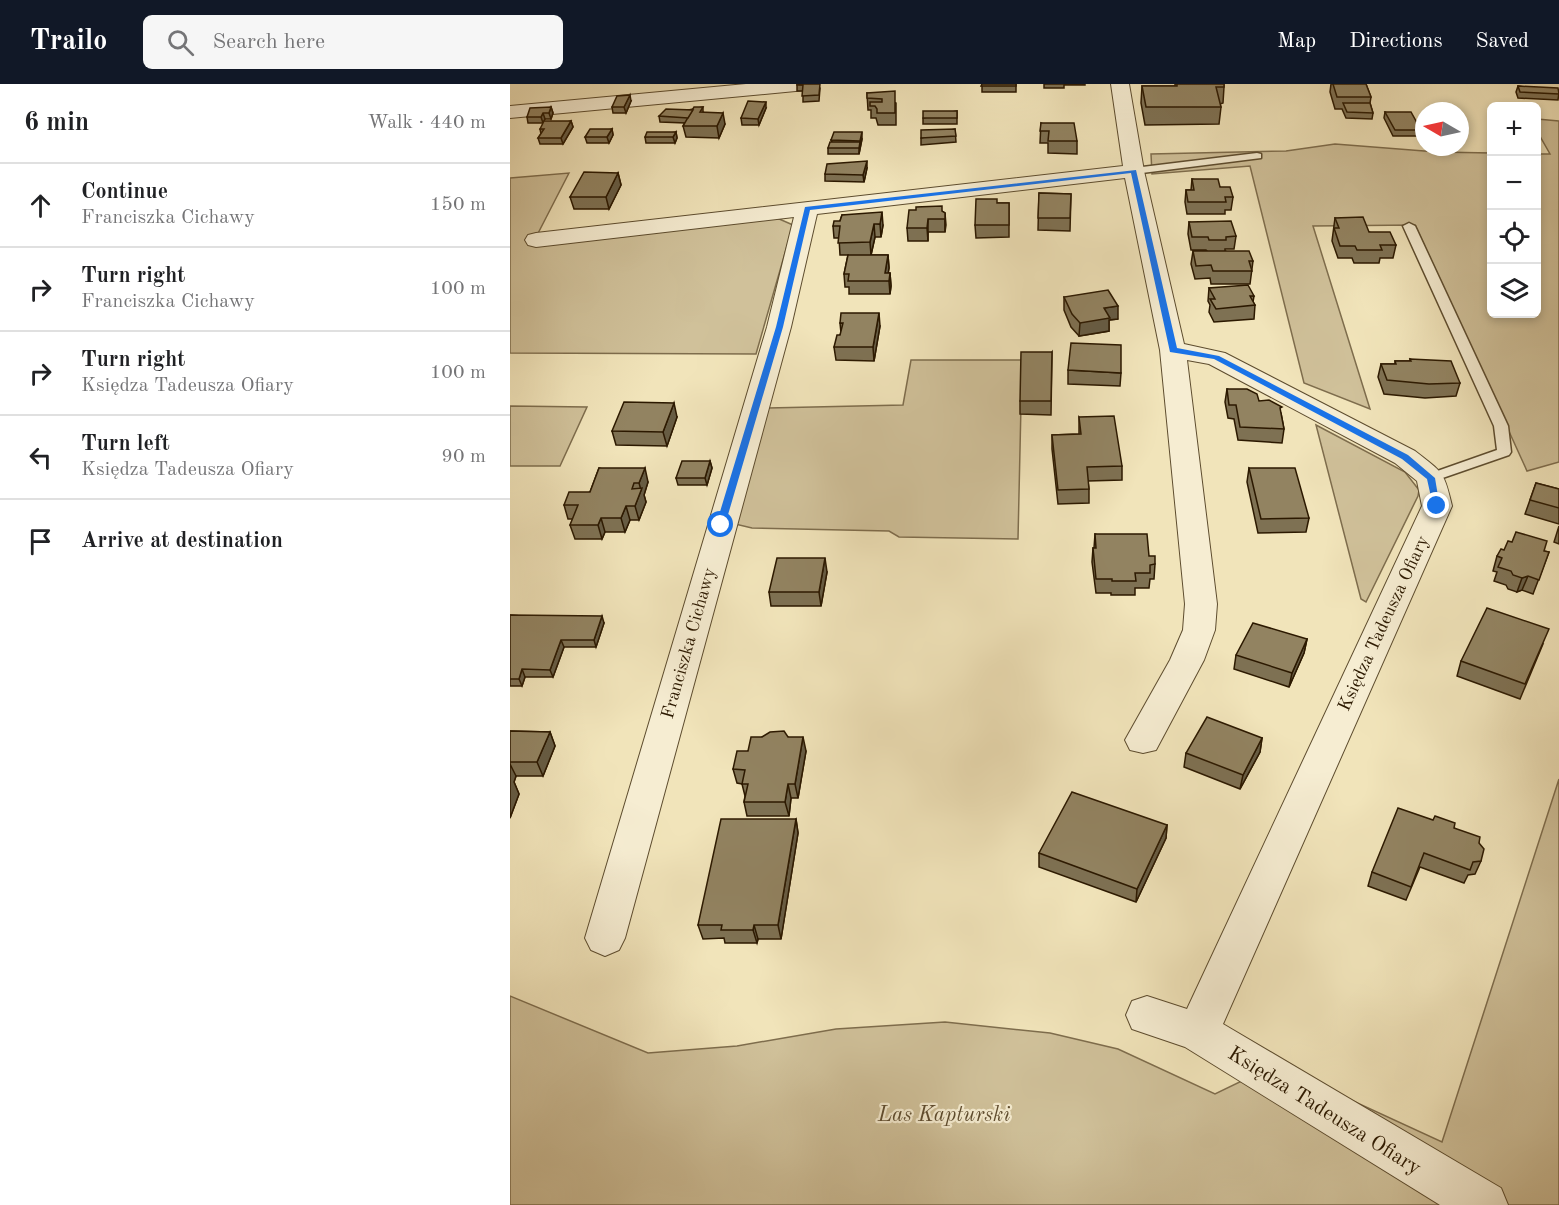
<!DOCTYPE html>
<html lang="en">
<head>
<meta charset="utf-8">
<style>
  :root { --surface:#fff; --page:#f6f6f6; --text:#202124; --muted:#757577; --line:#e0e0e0; --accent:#111827 }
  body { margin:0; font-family:"Old Standard TT",serif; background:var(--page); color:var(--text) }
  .controls { position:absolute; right:18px; top:18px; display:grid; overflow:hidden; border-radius:9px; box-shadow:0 3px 9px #0003 }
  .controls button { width:54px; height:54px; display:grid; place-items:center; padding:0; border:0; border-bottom:2px solid var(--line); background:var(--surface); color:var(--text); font:30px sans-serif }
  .compass { position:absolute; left:905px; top:18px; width:54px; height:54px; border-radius:50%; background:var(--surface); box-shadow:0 3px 9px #0003; rotate:279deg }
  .stop { position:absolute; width:18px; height:18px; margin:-14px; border:4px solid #1a73e8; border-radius:50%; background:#fff }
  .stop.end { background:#1a73e8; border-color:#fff; box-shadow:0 2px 6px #0008 }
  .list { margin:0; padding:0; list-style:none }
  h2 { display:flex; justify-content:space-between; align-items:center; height:78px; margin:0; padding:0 24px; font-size:26px }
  h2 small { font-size:20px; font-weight:400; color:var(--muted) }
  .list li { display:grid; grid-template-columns:39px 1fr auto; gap:18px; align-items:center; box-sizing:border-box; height:84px; padding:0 24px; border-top:2px solid var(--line) }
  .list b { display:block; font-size:22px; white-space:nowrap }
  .list p { margin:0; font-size:20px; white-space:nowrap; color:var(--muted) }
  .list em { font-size:20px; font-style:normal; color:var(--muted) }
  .icon { flex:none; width:33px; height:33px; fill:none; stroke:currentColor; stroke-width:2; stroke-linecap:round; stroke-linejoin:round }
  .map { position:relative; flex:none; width:1049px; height:1121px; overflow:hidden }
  header { display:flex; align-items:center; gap:36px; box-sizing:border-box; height:84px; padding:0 30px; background:var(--accent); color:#fff }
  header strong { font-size:28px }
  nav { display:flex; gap:33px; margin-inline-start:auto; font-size:21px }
  .search { width:420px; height:54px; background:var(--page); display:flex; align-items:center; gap:15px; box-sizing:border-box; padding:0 21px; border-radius:9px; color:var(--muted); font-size:22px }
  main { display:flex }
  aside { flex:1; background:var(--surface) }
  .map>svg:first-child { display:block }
</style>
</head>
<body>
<header>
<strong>Trailo</strong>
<div class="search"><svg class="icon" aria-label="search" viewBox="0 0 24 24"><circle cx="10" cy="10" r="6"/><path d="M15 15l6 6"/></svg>Search here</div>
<nav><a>Map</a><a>Directions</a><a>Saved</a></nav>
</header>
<main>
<aside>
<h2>6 min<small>Walk · 440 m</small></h2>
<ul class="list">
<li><svg class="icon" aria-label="ahead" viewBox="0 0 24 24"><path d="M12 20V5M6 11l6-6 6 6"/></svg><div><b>Continue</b><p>Franciszka Cichawy</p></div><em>150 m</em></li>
<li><svg class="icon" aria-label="right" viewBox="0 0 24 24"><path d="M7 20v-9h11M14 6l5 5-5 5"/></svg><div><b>Turn right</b><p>Franciszka Cichawy</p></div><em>100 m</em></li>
<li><svg class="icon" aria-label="right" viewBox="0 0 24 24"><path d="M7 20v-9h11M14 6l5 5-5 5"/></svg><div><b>Turn right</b><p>Księdza Tadeusza Ofiary</p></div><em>100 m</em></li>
<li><svg class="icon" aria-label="left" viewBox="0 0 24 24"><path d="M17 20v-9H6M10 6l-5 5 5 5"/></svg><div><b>Turn left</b><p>Księdza Tadeusza Ofiary</p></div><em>90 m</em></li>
<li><svg class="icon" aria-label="arrive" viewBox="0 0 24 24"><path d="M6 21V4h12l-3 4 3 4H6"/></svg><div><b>Arrive at destination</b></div></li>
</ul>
</aside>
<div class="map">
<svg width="1049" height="1121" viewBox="0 0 1049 1121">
  <rect width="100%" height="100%" fill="#f1e4ba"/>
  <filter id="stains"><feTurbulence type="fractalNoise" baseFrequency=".00333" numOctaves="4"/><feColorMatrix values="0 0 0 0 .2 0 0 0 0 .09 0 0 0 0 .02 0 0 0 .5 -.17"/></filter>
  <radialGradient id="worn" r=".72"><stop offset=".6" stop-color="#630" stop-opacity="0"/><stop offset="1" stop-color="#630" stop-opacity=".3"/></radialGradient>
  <g fill="#d0c19a" stroke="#7e6d4d" stroke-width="1.5">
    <polygon points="1027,35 1049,37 1049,378 1017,387 905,141 803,142 860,325 794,299 740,82 642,90 641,70 776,67 825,60 927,68 981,69 981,230 1026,230 1027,70 1040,70 1027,47"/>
    <polygon points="59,89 22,161 267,134 283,141 246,270 0,269 0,94"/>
    <polygon points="401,276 512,276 508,455 389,453 379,447 242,444 225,440 258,324 393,321"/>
    <polygon points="0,322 77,323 50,382 0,382"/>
    <polygon points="806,341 895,388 909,406 908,412 856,518 851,515"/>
    <polygon points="1049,695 1049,1121 0,1121 0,912 138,969 227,962 326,945 435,938 540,949 608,965 705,1010 765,981 932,1058"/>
  </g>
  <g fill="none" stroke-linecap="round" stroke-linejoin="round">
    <g stroke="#5d4c2e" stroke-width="3">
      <g id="service">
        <polygon points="747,69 751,70 751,74 624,90 619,87 624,84"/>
        <polygon points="899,139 905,142 998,342 1001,368 999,371 921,398 916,397 914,394 916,391 987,366 984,342 893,142"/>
      </g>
    </g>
    <g stroke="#5d4c2e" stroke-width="2">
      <g id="minor">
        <polygon points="236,0 305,0 303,4 296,6 0,34 0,22"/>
        <path d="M 601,0 L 619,0 L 634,87 L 674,260 L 715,269 L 905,367 C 933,389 934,387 942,422 L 713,940 L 991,1104 L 998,1121 L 930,1121 L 675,963 L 622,945 L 616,931 L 622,917 L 637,912 L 677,925 L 912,422 L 907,397 L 885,379 L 699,280 L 677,276 L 707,520 L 705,546 L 694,576 L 646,666 L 633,669 L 620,666 L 615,656 L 660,576 L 673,546 L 675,520 L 650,266 L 615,94 L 307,130 L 281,243 L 115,854 L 109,866 L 95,872 L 81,866 L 75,854 L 257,243 L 284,133 L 26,163 L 18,161 L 15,156 L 18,151 L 26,149 L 613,82 Z"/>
      </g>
    </g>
    <use href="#service" fill="#f6edd2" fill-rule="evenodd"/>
    <use href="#minor" fill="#f6edd2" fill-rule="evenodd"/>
  </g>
  <g fill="#7e7153" stroke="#2c1900" stroke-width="1.5">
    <polygon points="287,0 310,4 309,17 293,18 293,7 287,7"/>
    <rect x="472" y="0" width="34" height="8"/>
    <polygon points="534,0 575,0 575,1 554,1 554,4 534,4"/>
    <polygon points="665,0 714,0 714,3 713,19 710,20 711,23 709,40 635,41 631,19 632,2 665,2"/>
    <polygon points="821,0 856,0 861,13 860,19 863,29 862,35 836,34 832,25 825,25 820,8"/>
    <polygon points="1008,2 1049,8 1048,16 1008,14 1006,8"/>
    <polygon points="357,9 386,19 386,41 368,41 366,34 361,34 361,26 358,26"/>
    <polygon points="121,17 116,29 103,29 102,23"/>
    <polygon points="41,23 43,29 41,35 35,35 33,39 18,39 17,33"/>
    <polygon points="193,23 193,28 215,40 209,54 176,53 173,42 175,39 150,38 149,32"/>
    <polygon points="256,24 249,41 232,41 231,34"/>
    <polygon points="447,27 447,40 413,40 413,34"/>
    <polygon points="875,28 911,46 910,52 883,52 874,34"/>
    <polygon points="61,37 63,43 53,60 30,60 28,54 31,50 30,45"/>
    <polygon points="531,39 567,57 567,70 538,69 538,59 530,59"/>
    <polygon points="102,45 103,51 99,59 77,59 75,53"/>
    <polygon points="445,45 446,58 411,61 411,54"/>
    <polygon points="166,48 167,54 165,59 136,59 135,53"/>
    <polygon points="352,55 349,70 318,70 318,64 322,58 321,56"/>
    <polygon points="357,84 354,98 315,97 315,90"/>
    <polygon points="108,89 111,101 99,125 64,125 60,113"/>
    <polygon points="682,95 710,103 723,113 721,126 715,126 715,130 677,130 675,118 676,106 681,106"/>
    <polygon points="529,109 561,110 560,147 528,146"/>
    <polygon points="487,119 499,119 499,153 466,154 465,141"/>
    <polygon points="432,127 435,129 435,148 418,148 418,157 398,157 397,144"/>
    <polygon points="332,131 373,141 371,153 365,153 361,171 378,171 379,184 378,189 380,189 381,202 380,210 339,210 339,203 335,203 334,190 338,171 330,171 329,154 324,154 323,142 330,137"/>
    <polygon points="825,134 859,148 886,161 883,174 870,174 869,179 844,179 842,174 828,174 822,157"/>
    <polygon points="679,138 726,152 724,165 715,165 715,167 743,177 740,200 701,200 700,194 685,195 681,180 683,167 697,167 696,166 681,166 678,150"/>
    <polygon points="699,204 744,212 743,218 745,221 744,235 704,238 699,228 700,221 698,217"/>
    <polygon points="554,213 608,235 599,236 599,247 569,252 561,243 554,226"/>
    <polygon points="330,239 370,242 364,277 326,276 324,263 331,249"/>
    <polygon points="542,268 541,331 510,330 510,317"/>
    <polygon points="900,275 950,299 946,312 915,314 874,310 868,293 871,280 885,280 885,277 900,277"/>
    <polygon points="558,286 611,289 610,302 558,300"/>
    <polygon points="717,305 749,317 771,329 774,345 772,359 728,356 724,335 718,334 715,318"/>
    <polygon points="167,333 157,362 106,361 102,347"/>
    <polygon points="569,333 612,382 612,396 578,397 579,405 579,419 548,420 542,365 542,351 569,350"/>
    <polygon points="200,377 202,384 197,401 168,401 166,394"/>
    <polygon points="89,384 138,398 134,411 136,418 129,436 120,436 115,448 95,448 92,455 65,455 60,441 63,435 58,435 54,421 80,408"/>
    <polygon points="739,384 799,434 796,448 748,449 737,398"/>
    <polygon points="1026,399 1049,405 1049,440 1015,430"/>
    <polygon points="1049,442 1049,460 1044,458"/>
    <polygon points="585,450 639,472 645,480 644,495 640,495 639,504 625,504 625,511 601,511 601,509 586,509 582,478 583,464 584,464"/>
    <polygon points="994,466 1034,467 1039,468 1023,510 1012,506 1007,508 998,505 996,501 984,497 987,488 983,487 987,472"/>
    <polygon points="317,488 311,522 261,522 259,508"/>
    <polygon points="0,531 94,539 86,563 54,563 43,593 15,593 12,602 0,602"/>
    <polygon points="797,555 794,569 779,603 724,585 726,571"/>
    <polygon points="1033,560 1010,615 947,592 951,577"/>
    <polygon points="0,647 40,648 45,662 33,692 6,692 4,698 9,710 0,734"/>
    <polygon points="252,653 278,653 296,667 288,714 281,714 279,732 237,732 234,718 235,712 232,700 227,699 223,685 238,667"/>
    <polygon points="752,654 750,668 730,705 674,683 676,669"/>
    <polygon points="286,735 288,749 271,855 248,855 247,859 215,859 214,854 193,855 188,841"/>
    <polygon points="923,736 944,744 969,759 971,777 965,790 958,791 954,799 910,783 896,816 858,802 862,788"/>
    <polygon points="657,741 656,754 626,818 529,783 529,769"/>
  </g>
  <g fill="#665c44" stroke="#2c1900" stroke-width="1.5">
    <polygon points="120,11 121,17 116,29 114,23"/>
    <polygon points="256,18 256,24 249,41 248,35"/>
    <polygon points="41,23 43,29 41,35 39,29"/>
    <polygon points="33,29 35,35 33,39 31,33"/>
    <polygon points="213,29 215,40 209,54 207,42"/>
    <polygon points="61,37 63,43 53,60 51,54"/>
    <polygon points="102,45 103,51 99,59 97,53"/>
    <polygon points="166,48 167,54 165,59 163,53"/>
    <polygon points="352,48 352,55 349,70 349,64"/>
    <polygon points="357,77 357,84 354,98 353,91"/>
    <polygon points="108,89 111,101 99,125 96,113"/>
    <polygon points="372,128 373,141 371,153 370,140"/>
    <polygon points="435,129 436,141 435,148"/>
    <polygon points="418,135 418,157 417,144"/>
    <polygon points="364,140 365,153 361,171 360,158"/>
    <polygon points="378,171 379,184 377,197 375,189"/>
    <polygon points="380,189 381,202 380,210 379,197"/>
    <polygon points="608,222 608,235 599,236 599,247 569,252 570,239 594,224"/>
    <polygon points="369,229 370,242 364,277 363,263"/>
    <polygon points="164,319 167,333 157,362 153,348"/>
    <polygon points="200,377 202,384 197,401 195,394"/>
    <polygon points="135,384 138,398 134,411 136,418 129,436 125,422 131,406 129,399"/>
    <polygon points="116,422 120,436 115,448 111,434"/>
    <polygon points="91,434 95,448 92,455 88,441"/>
    <polygon points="315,474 317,488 311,522 309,508"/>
    <polygon points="1018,492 1012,506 1007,508 1012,494"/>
    <polygon points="92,532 94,539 86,563 84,556"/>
    <polygon points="797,555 794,569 779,603 782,589"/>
    <polygon points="51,556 54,563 43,593 40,586"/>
    <polygon points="12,585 15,593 12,602 9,595"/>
    <polygon points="40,648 45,662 33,692 27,678"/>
    <polygon points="293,653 296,667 288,714 285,700"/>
    <polygon points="752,654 750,668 730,705 733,691"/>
    <polygon points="0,680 6,692 4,698 9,710 0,734"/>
    <polygon points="278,700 281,714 279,732 275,718"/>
    <polygon points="286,735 288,749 271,855 268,841"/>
    <polygon points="657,741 656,754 626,818 627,805"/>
    <polygon points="244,841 248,855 247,859 243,846"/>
  </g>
  <g fill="#928361" stroke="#2c1900" stroke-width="1.5">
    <polygon points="287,0 310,0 309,11 292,12 293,1 287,1"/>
    <polygon points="472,0 506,0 506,2 471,2"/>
    <polygon points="667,0 714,0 714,3 706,3 711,23 636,23 632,2 667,2"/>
    <polygon points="823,0 856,0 861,13 827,13"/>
    <polygon points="1008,2 1048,4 1049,10 1010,8"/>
    <polygon points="385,7 385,29 367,29 367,25 365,22 360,22 360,18 372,18 372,15 357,14 357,9"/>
    <polygon points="120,11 114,23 102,23 107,12"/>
    <polygon points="238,17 256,18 248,35 231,34"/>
    <polygon points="833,19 860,19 863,29 837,28"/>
    <polygon points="41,23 39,29 33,29 31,33 17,33 20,24"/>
    <polygon points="184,23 193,23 190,28 213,29 207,42 173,42"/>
    <polygon points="156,25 183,26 178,34 149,32"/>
    <rect x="413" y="27" width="34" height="7"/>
    <polygon points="875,28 901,28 911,46 885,46"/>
    <polygon points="34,37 61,37 51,54 28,54 34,45 30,45"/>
    <polygon points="531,39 564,39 567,57 538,57 539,47 530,47"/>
    <polygon points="80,45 102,45 97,53 75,53"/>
    <polygon points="445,45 446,52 411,54 411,46"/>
    <polygon points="137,48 166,48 163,53 135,53"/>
    <polygon points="324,48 352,48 350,57 321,56"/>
    <polygon points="320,58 350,58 349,64 318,64"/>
    <polygon points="357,77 353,91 315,90 317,80"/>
    <polygon points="74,88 108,89 96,113 60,113"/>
    <polygon points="682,95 708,95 710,103 720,103 723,113 715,113 716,118 678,118 676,106 684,106"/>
    <polygon points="529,109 561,110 560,134 528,134"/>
    <polygon points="466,115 487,115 487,119 499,119 499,141 465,141"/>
    <polygon points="432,122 432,127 435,129 435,135 418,135 417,144 397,144 399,126 406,126 406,123"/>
    <polygon points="372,128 370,140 364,140 360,158 328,159 330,142 323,142 324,137 330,137 332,131"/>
    <polygon points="853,133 859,148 880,148 886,161 870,161 872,166 847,166 845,162 830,162 824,144 829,144 825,134"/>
    <polygon points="721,137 726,152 716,153 716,156 699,156 698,153 682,153 679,138"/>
    <polygon points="683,167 739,167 743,177 739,177 742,187 703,187 701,181 686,182"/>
    <polygon points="338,171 378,171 375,189 380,189 379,197 338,197 339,190 334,190"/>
    <polygon points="738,201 744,212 740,212 745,221 706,225 700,215 705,215 699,204"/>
    <polygon points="598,206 608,222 594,224 600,234 570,239 562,230 554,213"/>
    <polygon points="331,229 369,229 363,263 324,263 327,251 330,251 333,239 330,239"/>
    <polygon points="561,259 611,261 611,289 558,286"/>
    <polygon points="511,268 542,268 541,317 510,317"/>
    <polygon points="900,275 941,277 950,299 919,300 877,296 871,280 886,280 885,277 901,277"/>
    <polygon points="717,305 737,305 747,310 749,317 759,316 772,323 770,324 774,345 730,343 726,321 719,321"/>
    <polygon points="114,318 164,319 153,348 102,347"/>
    <polygon points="604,332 612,382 577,383 579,405 548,406 542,351 571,350 569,333"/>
    <polygon points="172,377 200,377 195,394 166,394"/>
    <polygon points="89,384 135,384 129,399 124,399 122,405 132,404 125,422 116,422 111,434 91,434 88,441 60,441 68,421 54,421 59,408 80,408"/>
    <polygon points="739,384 785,384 799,434 751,435"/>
    <polygon points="1026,399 1049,405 1049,424 1020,416"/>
    <polygon points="1006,448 1037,457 1034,467 1039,468 1029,496 1018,492 1012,494 1003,491 1001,487 988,483 992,474 987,472 991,465 994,466 998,457 1002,458"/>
    <polygon points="585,450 637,450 639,472 645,472 645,480 640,481 640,489 625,489 626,497 602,497 602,495 586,495 583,464 586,464"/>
    <polygon points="267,474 315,474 309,508 259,508"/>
    <polygon points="977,524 1039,545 1015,600 951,577"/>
    <polygon points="0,531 92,532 84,556 51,556 40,586 12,585 9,595 0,595"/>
    <polygon points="743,539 797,555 782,589 726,571"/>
    <polygon points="697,633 752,654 733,691 676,669"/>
    <polygon points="0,647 40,648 27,678 0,678"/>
    <polygon points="274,647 278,653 293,653 285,700 278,700 275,718 234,718 238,700 232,700 235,686 223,685 227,667 238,667 241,653 252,653 260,648"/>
    <polygon points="562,708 657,741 627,805 529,769"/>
    <polygon points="888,724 923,736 925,732 945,739 944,744 970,753 969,759 974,765 971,777 963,778 960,786 914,769 901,803 862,788"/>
    <polygon points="211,735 286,735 268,841 244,841 243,846 211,846 212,841 188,841"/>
  </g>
  <polygon fill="#1a73e8" points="626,86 667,264 709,272 898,371 925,394 930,424 923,422 917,395 892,375 704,275 660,268 621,89 300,126 273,243 215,441 207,443 206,441 266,243 295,123"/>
  <g text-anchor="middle" stroke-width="4.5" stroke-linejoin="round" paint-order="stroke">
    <g font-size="18" fill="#2c1900" stroke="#f6edd2">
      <text transform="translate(873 539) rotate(-65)" y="6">Księdza Tadeusza Ofiary</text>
      <text transform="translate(178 559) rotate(-74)" y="6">Franciszka Cichawy</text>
    </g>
    <g font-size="21" fill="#2c1900" stroke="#f6edd2">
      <text transform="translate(815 1026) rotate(32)" y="7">Księdza Tadeusza Ofiary</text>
    </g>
    <g font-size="21" font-style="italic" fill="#5d4b2e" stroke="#f6edd2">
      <text x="434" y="1037">Las Kapturski</text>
    </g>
  </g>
  <rect width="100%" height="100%" filter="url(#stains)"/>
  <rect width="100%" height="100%" fill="url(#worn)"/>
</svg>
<div class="controls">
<button>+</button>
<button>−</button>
<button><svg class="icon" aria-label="locate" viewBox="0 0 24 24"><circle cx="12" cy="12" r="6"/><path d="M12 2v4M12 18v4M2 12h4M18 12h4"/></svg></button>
<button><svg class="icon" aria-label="layers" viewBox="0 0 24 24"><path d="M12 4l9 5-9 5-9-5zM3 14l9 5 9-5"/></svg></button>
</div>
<svg class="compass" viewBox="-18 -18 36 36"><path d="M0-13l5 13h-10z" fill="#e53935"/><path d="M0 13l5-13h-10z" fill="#757577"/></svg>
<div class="stop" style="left:211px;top:441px"></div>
<div class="stop end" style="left:927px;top:422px"></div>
</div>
</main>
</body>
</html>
